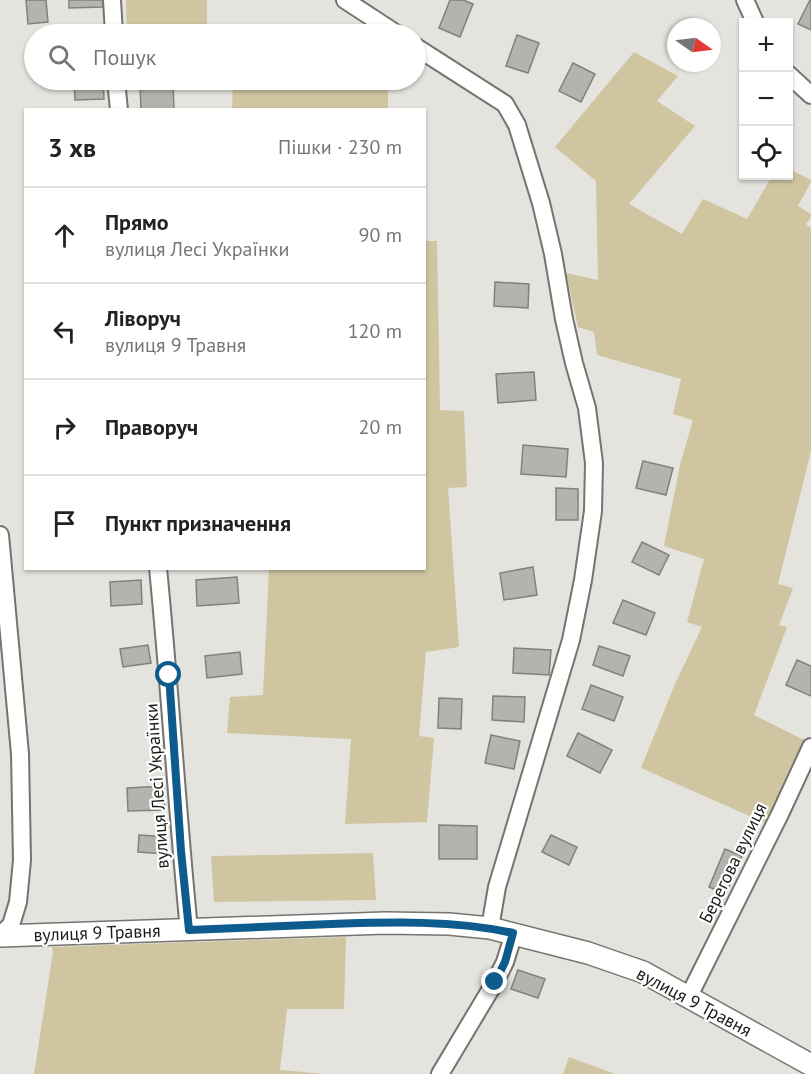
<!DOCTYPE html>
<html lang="uk">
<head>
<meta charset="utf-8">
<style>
  :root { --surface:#fff; --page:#f6f6f6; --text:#222; --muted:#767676; --line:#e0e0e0 }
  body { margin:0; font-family:"PT Sans",sans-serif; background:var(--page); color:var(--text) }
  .controls { position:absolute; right:18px; top:18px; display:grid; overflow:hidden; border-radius:0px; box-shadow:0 2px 4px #0004 }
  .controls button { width:54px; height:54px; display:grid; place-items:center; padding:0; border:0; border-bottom:2px solid var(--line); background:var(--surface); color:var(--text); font:30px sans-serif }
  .compass { position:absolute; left:667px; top:18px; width:54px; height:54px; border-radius:50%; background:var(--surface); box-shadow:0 2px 4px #0004; rotate:104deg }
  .stop { position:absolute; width:18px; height:18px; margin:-14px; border:4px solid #0e5b8e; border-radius:50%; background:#fff }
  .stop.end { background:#0e5b8e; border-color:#fff; box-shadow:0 2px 6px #0008 }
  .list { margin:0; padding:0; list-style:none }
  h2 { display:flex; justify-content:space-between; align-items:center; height:78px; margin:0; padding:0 24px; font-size:26px }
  h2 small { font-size:20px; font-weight:400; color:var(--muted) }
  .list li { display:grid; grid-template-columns:39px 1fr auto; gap:18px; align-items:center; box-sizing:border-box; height:96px; padding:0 24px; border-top:2px solid var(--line) }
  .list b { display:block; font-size:22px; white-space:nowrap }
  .list p { margin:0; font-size:20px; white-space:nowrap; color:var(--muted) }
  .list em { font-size:20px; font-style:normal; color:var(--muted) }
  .icon { flex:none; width:33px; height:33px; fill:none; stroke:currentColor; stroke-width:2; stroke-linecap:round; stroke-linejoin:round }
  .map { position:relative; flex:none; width:811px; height:1074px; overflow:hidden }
  .search { position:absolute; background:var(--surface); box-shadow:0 2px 4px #0004; left:24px; top:24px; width:402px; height:66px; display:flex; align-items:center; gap:15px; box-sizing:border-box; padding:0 21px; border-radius:33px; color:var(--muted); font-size:22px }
  .panel { position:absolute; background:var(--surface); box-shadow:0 2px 4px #0004; left:24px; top:108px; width:402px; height:462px; border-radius:0px }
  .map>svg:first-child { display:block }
</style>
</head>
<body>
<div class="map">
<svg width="811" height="1074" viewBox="0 0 811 1074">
  <rect width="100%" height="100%" fill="#e4e3de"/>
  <g fill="#cfc5a1">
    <polygon points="126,0 207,0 207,29 281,31 281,34 127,34"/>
    <polygon points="634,52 678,76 657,101 695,126 629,204 682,234 703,199 747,219 772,176 788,176 789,169 811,180 811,182 798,206 811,214 811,217 806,224 811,228 811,451 778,584 793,588 779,625 787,627 754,715 808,742 765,823 641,768 675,684 702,627 687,622 704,559 664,546 680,465 693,420 673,414 681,379 597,355 594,332 578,327 566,273 598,280 596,181 555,147"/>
    <polygon points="233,80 388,80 388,109 232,109"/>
    <polygon points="424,241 437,241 440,410 464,411 467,487 448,488 459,647 426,652 419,736 434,738 427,822 345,824 351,739 227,733 230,697 263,695 269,569 424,568"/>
    <polygon points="373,853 376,900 214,902 211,856"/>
    <polygon points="346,937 344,1009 287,1009 280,1070 326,1074 34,1074 53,952 52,947"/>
    <polygon points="569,1057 615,1074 563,1074"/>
  </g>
  <g fill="#b4b3ae" stroke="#82817d" stroke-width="1.5">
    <polygon points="26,0 46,0 48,22 28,24"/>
    <polygon points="69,0 103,0 103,7 69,8"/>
    <polygon points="450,0 463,0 473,4 460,37 439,28"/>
    <polygon points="810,0 811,0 811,30 798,24"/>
    <polygon points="102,26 103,34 67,34 66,31"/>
    <polygon points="517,35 539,43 528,73 506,66"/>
    <polygon points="573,63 595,74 581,102 559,91"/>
    <polygon points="74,80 103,80 104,99 75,100"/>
    <polygon points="173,84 174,110 141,110 140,85"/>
    <polygon points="495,282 529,284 528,308 494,306"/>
    <polygon points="534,372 536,400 498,403 496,374"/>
    <polygon points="523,445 568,449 566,477 521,474"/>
    <polygon points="643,461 673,468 666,495 636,488"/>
    <polygon points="556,488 578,489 578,520 556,520"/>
    <polygon points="642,542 669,555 659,575 632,562"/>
    <polygon points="533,567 537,595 504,600 500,573"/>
    <polygon points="237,577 239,603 197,606 196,580"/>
    <polygon points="141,580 142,604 111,606 110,582"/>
    <polygon points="623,600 655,613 646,635 613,623"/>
    <polygon points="148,645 151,663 123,667 120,649"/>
    <polygon points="599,646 630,656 623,676 593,665"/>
    <polygon points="514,648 551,650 549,675 513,673"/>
    <polygon points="240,652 242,674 207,678 205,656"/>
    <polygon points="797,660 811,666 811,696 786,685"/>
    <polygon points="591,685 623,697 614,721 582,709"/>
    <polygon points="493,696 525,697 524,722 492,720"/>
    <polygon points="439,698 462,699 461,729 438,728"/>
    <polygon points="578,733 612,750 600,773 567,756"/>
    <polygon points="491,735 520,741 514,769 485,763"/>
    <polygon points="164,786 165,810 128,811 127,788"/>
    <polygon points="439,825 477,826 477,859 439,859"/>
    <polygon points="139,835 167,837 166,854 138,852"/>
    <polygon points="551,835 577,847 569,865 542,852"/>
    <polygon points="725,849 742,856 726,894 709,887"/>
    <polygon points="518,970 545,979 538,998 511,989"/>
  </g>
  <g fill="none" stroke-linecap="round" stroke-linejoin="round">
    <g stroke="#75746f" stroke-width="20">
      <g id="minor">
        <polyline points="112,0 114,34"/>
        <polyline points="345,0 397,34"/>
        <polyline points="745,0 755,22"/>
        <polyline points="416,47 505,104 517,125 541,203 553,254 564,319 574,363 587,408 594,463 593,511 583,580 571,640 497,887 490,928"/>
        <polyline points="788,74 811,95"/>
        <polyline points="116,80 119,110"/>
        <polyline points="0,535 20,754 22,860 18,902 11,925 0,935"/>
        <path d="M 158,568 C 170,689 177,809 189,930"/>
        <polyline points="689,996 780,814 811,747"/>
        <polyline points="440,1074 495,982 505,962 514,933"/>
      </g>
    </g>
    <g stroke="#75746f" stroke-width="24">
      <polyline id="tertiary" points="0,936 385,923 449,924 490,928 588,953 643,972 811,1065"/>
    </g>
    <use href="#minor" stroke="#fff" stroke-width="16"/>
    <use href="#tertiary" stroke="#fff" stroke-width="21"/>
  </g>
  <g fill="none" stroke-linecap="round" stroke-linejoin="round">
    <path stroke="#0e5b8e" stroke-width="8" d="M 169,675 L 181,851 L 189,930 C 236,928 283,926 331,924 C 391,922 454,920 513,933 L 505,962 L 495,982"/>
  </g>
  <g text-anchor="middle" stroke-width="4.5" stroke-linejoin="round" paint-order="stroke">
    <g font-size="18" fill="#1b1b19" stroke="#fff">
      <text transform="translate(157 786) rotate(-94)" y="6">вулиця Лесі Українки</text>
      <text transform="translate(733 863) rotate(-64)" y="6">Берегова вулиця</text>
      <text transform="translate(97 933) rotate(-2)" y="6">вулиця 9 Травня</text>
      <text transform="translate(694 1002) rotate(28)" y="6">вулиця 9 Травня</text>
    </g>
  </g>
</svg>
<div class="controls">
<button>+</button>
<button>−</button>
<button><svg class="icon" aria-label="locate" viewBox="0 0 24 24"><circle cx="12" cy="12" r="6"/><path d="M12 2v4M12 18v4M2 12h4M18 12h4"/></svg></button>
</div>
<svg class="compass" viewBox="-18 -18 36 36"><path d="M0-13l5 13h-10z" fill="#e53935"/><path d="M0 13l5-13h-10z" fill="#767676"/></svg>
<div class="stop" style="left:169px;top:675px"></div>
<div class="stop end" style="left:495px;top:982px"></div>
<div class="search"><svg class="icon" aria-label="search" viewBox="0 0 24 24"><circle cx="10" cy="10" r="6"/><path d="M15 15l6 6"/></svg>Пошук</div>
<section class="panel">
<h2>3 хв<small>Пішки · 230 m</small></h2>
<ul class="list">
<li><svg class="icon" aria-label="ahead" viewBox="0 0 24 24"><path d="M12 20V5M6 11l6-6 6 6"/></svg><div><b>Прямо</b><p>вулиця Лесі Українки</p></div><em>90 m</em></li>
<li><svg class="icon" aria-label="left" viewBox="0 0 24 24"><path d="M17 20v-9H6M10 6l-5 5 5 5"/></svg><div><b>Ліворуч</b><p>вулиця 9 Травня</p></div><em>120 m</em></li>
<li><svg class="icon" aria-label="right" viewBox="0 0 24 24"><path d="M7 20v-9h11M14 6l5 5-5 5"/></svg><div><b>Праворуч</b></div><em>20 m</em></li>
<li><svg class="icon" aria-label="arrive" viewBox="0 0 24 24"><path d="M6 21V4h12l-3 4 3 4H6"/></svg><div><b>Пункт призначення</b></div></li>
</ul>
</section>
</div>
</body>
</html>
